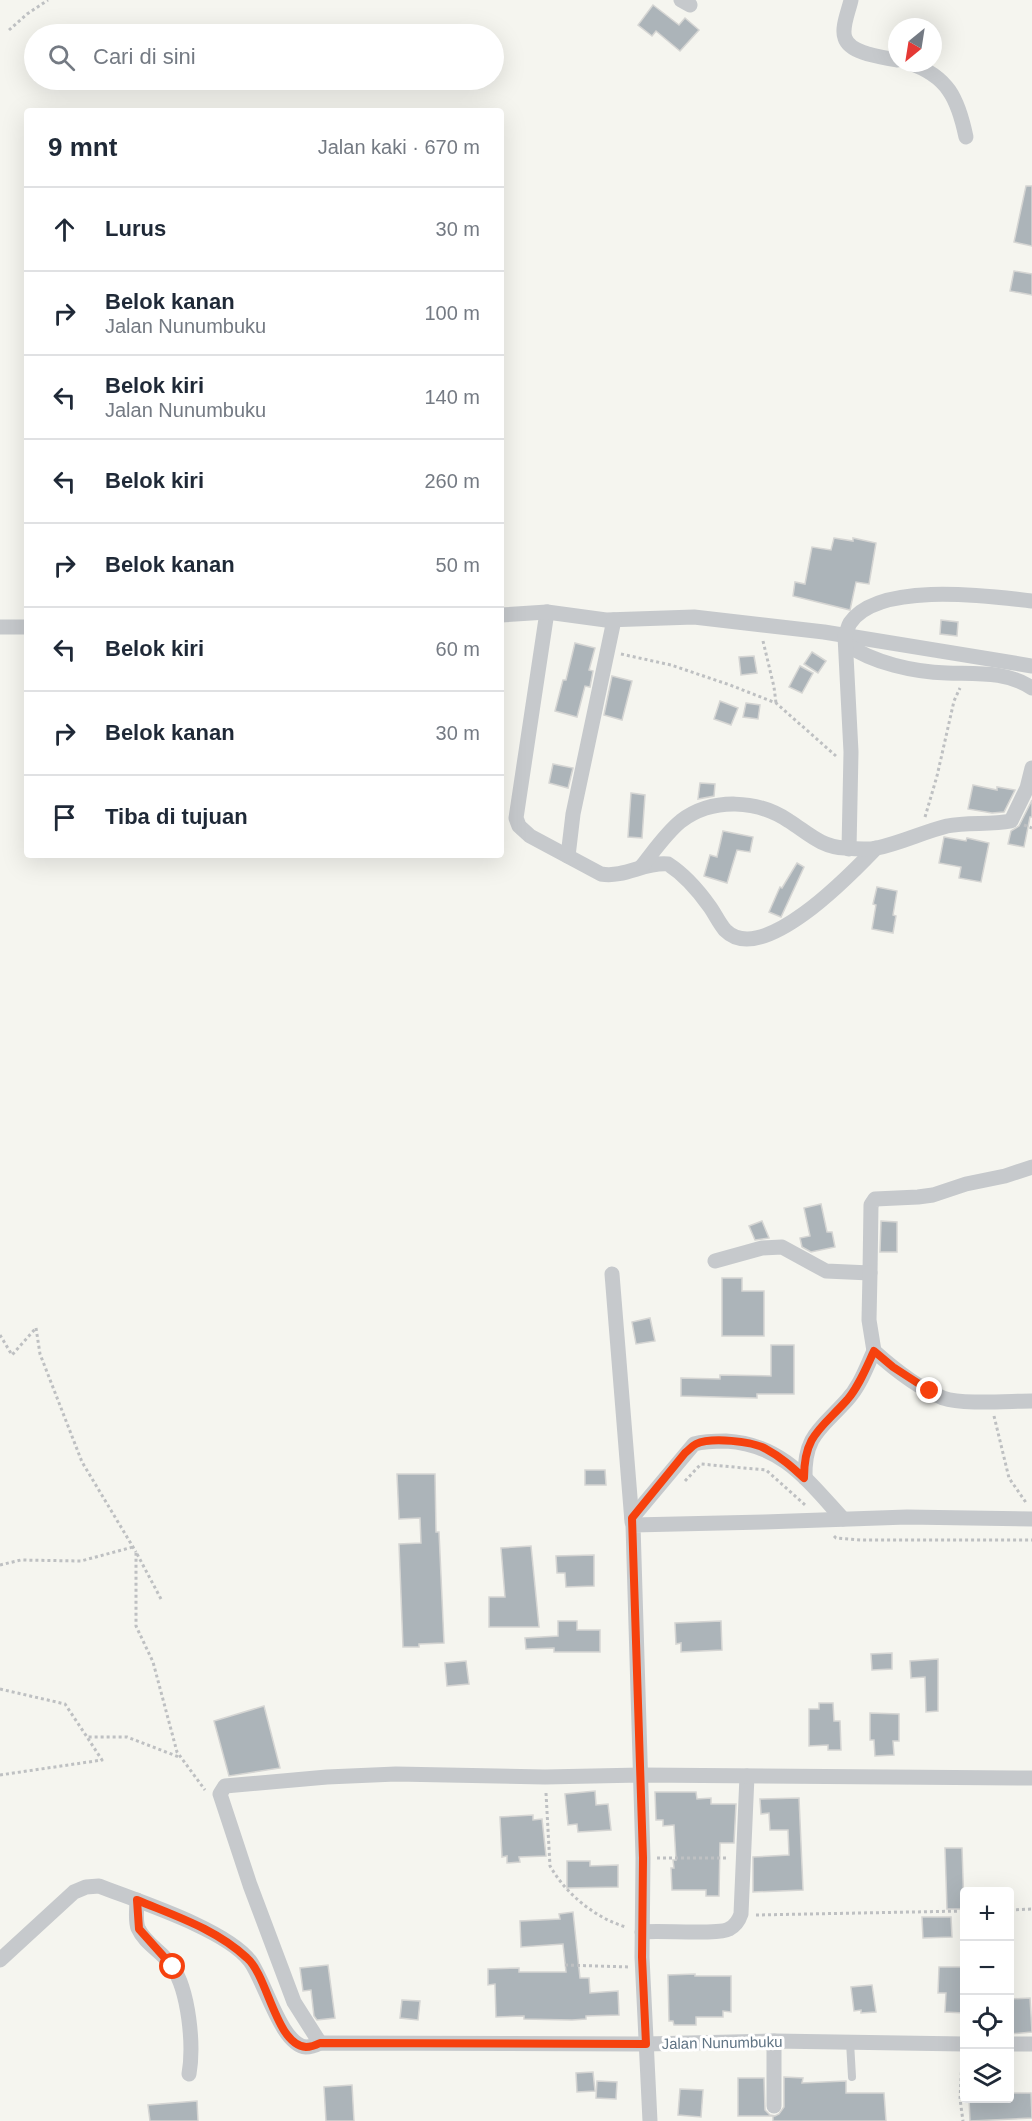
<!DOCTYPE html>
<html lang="id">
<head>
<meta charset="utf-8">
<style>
  :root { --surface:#fff; --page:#f2f2f3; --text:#1f2937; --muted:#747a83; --line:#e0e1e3 }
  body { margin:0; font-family:Helvetica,sans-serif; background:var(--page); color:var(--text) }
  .controls { position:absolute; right:18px; bottom:18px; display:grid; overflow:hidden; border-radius:6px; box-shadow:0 6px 24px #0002 }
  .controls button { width:54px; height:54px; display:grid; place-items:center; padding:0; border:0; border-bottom:2px solid var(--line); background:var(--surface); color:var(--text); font:30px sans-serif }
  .compass { position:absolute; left:888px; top:18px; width:54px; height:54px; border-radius:50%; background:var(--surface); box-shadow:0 6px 24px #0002; rotate:210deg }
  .stop { position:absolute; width:18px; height:18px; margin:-14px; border:4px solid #f6410e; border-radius:50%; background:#fff }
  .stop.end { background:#f6410e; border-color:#fff; box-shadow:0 2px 6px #0008 }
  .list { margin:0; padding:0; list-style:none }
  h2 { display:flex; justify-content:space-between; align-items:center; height:78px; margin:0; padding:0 24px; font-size:26px }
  h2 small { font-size:20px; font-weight:400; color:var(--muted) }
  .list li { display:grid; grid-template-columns:39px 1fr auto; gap:18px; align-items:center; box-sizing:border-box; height:84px; padding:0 24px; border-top:2px solid var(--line) }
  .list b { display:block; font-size:22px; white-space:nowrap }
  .list p { margin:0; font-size:20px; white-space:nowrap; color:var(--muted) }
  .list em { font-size:20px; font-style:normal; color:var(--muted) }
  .icon { flex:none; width:33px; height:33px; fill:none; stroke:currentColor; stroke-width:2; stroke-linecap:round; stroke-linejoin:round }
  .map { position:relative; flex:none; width:1032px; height:2121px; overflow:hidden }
  .search { position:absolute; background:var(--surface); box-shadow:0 6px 24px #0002; left:24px; top:24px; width:480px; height:66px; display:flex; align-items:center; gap:15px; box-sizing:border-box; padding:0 21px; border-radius:33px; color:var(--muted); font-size:22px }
  .panel { position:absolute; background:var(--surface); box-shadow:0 6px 24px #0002; left:24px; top:108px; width:480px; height:750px; border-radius:6px }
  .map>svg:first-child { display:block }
</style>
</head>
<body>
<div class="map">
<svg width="1032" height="2121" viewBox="0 0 1032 2121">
  <rect width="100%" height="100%" fill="#f5f5ef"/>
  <g fill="#acb4b9" stroke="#d5d5d3" stroke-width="1.5">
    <polygon points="653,5 679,25 685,18 699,30 680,51 656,31 652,36 638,25"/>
    <polygon points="1026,186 1032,186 1032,246 1014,242"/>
    <polygon points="1014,271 1032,274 1032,295 1010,291"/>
    <polygon points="834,538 853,541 853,538 876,543 869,584 856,582 850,610 793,596 795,582 805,584 812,547 831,550"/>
    <polygon points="941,620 958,622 957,636 940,634"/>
    <polygon points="575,643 595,648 589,670 593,671 590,687 585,686 577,717 555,711 563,680 566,680"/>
    <polygon points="812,652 826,661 818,673 804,664"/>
    <polygon points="754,656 757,673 741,675 739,657"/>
    <polygon points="800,666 813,673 802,693 789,687"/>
    <polygon points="612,676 632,681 622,720 604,715"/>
    <polygon points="720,701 738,708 731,725 714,719"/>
    <polygon points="746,703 760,705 758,719 743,717"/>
    <polygon points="553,764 573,768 568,788 549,783"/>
    <polygon points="700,783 715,784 714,796 698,799"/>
    <polygon points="973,785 997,790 997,787 1015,790 1004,812 992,813 968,809"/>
    <polygon points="631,793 645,795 642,838 628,837"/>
    <polygon points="1032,800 1032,817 1030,817 1024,847 1008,844 1011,831 1019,826"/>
    <polygon points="723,831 753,837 750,852 737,850 727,883 704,876 710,855 717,857"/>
    <polygon points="944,837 966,841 967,838 989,843 981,882 959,878 961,867 939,863"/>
    <polygon points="797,863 804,867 781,917 769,912 780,887 782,888"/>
    <polygon points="877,887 897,891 893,915 896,916 893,933 872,929 876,905 873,904"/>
    <polygon points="821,1204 827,1232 832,1232 835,1247 811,1252 802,1247 800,1238 810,1236 804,1208"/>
    <polygon points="762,1221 769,1238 755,1240 749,1226"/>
    <polygon points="881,1221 897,1222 897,1252 880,1252"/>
    <polygon points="722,1278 742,1278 742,1291 764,1291 764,1336 722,1336"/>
    <polygon points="650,1318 655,1341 636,1344 632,1322"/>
    <polygon points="771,1345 794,1345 794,1394 757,1394 757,1398 681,1396 681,1378 720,1379 720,1375 771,1376"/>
    <polygon points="585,1470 605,1470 606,1485 585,1485"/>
    <polygon points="397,1474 435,1474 436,1532 439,1532 444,1643 419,1644 419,1647 403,1647 399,1544 421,1543 420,1518 399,1519"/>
    <polygon points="531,1546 539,1627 489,1627 489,1597 505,1597 501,1548"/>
    <polygon points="594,1555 594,1586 566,1587 565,1573 557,1573 556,1556"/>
    <polygon points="558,1621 577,1621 577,1630 600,1630 600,1652 554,1652 554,1648 526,1649 525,1638 558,1636"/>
    <polygon points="721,1621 722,1650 681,1652 681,1643 676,1644 675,1623"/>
    <polygon points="892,1653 892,1669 872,1670 871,1654"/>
    <polygon points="938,1659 938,1711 926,1712 925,1677 911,1678 910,1661"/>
    <polygon points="466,1661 469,1684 447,1686 445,1663"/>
    <polygon points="819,1703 833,1703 834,1721 840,1721 841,1750 828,1750 828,1745 809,1746 809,1709 819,1709"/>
    <polygon points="264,1706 280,1768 229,1776 214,1721"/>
    <polygon points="870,1713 899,1714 899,1741 893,1741 894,1755 875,1756 874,1740 870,1740"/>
    <polygon points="595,1791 596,1805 608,1804 611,1830 578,1832 577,1824 568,1825 565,1794"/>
    <polygon points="655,1792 696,1792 697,1799 711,1798 711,1804 736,1804 734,1843 720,1843 719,1896 706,1896 706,1890 672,1890 671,1868 674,1868 673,1860 676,1860 674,1825 663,1826 663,1820 656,1820"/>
    <polygon points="799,1798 803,1890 753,1892 753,1857 789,1855 788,1830 770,1830 769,1813 761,1814 760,1799"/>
    <polygon points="533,1815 533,1820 542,1819 546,1856 519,1857 520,1862 507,1863 507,1856 502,1857 500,1817"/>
    <polygon points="945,1848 962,1848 964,1909 947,1909"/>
    <polygon points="567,1861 590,1861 590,1866 618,1865 618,1887 567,1888"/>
    <polygon points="573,1912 580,1978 589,1978 590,1993 618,1991 619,2015 586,2016 586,2019 572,2020 524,2019 524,2016 496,2017 495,1984 488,1985 488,1969 519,1968 519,1972 566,1972 563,1944 521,1947 520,1921 560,1919 559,1914"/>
    <polygon points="922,1917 951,1917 952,1937 923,1938"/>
    <polygon points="328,1965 335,2018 317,2020 314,2016 311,1990 303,1991 300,1968"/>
    <polygon points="939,1967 964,1967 964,2013 945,2012 946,1993 938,1993"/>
    <polygon points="695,1974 695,1976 731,1976 731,2012 723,2011 723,2017 696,2017 696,2025 674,2025 673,2021 669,2021 668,1975"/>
    <polygon points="872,1985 876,2012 861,2013 861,2010 854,2011 851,1987"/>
    <polygon points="1030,1998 1032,2032 1010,2034 1010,1999"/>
    <polygon points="402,2000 420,2001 418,2020 400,2018"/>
    <polygon points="593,2072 595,2091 577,2092 576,2073"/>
    <polygon points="784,2077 803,2078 802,2083 846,2081 846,2093 884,2093 886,2121 773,2121 773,2116 738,2116 738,2078 764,2078 765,2110 770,2115 775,2116 779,2114 784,2107"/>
    <polygon points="597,2081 617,2082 616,2099 596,2098"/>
    <polygon points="352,2085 354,2121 326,2121 324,2087"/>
    <polygon points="680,2089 703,2090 701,2117 678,2115"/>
    <polygon points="1011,2093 1031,2093 1032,2118 970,2121 969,2098 1011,2098"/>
    <polygon points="197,2101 198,2121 150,2121 148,2105"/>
  </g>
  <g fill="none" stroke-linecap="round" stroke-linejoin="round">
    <g stroke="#bec0c2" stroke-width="3" stroke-dasharray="3 3" stroke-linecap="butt">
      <polyline points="9,30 27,14 48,0"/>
      <polyline points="763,641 774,687 776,703"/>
      <polyline points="621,654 671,665 730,685 776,703 836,756"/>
      <polyline points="925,817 937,776 954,701 960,688"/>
      <polyline points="1024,825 1032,828"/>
      <polyline points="36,1328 40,1354 82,1462 136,1552"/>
      <polyline points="0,1335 12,1355 36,1328"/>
      <polyline points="994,1416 1009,1478 1027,1504"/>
      <polyline points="685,1481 701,1464 766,1470 805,1505"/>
      <polyline points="834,1536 836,1538 861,1540 1032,1540"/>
      <polyline points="0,1565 21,1560 81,1561 133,1547"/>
      <polyline points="161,1599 136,1552 136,1626 153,1662 177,1752 205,1790"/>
      <polyline points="0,1689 65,1704 87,1737 127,1737 179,1757"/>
      <polyline points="0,1775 102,1760 87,1737"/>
      <path d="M 546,1793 L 550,1866 C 566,1894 595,1918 626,1927"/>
      <polyline points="657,1858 728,1858"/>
      <polyline points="1010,1910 1032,1909"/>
      <polyline points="756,1915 964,1911"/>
      <polyline points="565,1965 629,1967"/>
      <polyline points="962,2060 960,2099 963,2121"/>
    </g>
    <polyline stroke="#c6c9cc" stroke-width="8" points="850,2042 852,2077"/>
    <g stroke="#c6c9cc" stroke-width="15">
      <polyline points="681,0 690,5"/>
      <path d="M 851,0 C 849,10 841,28 845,38 C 850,54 883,57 897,60"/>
      <path d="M 909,63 C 948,76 958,99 966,137"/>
      <path d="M 547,612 L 516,818 L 519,826 L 530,836 L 601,874 C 625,878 644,862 668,864 C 685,875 698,890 710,907 C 715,914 719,923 725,930 C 762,968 852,873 876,848"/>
      <polyline points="501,615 547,612 606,620 694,617 824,632 1032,666"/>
      <polyline points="0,627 27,627"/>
      <path d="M 846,644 C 873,663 914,672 947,673 C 976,674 1007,671 1032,688"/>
      <path d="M 849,849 L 851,752 L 845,636 C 847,632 848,626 850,623 C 878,581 989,596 1032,601"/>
      <polyline points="568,856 573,814 614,620"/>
      <path d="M 642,866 C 654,851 666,833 681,821 C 713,797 758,800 789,821 C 808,833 821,847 845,848 C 855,849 867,850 877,848 C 901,843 923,832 947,826 C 968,822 990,825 1011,821 L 1027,788 L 1032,768"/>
      <polyline points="715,1261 762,1248 782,1247 826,1271 870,1273 871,1205 875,1199 918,1197 933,1195 966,1184 1005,1176 1032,1167"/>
      <path d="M 870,1273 L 869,1320 L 874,1351 C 894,1369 918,1388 943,1398 C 963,1405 1009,1401 1032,1401"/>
      <polyline points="612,1274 632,1522"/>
      <path d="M 805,1478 C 804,1435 821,1429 847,1400 C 860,1386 866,1368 874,1351"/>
      <path d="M 632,1518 L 694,1444 C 705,1441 715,1441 726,1441 C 782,1444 808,1481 843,1519"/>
      <path d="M 137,1900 C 137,1909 135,1920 138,1928 C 145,1944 163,1952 172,1966 C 189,1991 194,2045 189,2074"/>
      <path d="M 642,1932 C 660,1930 718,1935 729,1929 C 735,1926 739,1920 741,1914 L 747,1776"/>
      <path d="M 0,1960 L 74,1892 L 86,1887 L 99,1886 C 137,1901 226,1929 250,1961 C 265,1981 281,2045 306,2047 C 310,2047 316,2045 320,2043 L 646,2044 L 774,2041 L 964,2044"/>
      <polyline points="774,2041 774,2106"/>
      <polyline points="320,2043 294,2002 250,1885 220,1794 225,1786 327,1777 396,1774 545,1777 641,1775 1032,1778"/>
      <polyline points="1010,2044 1032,2044"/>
      <polyline points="650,2121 642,1957 643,1858 633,1525 764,1522 907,1517 1032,1519"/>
    </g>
  </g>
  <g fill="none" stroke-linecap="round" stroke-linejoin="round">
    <path stroke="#f6410e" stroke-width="8" d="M 173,1967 L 139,1929 L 137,1900 C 175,1916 216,1929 247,1958 C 268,1976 276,2045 306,2047 C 310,2047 316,2045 320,2043 L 646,2044 L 642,1957 L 643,1858 L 632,1518 L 685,1453 C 689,1450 692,1446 696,1444 C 711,1437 752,1441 766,1449 C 781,1457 792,1467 804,1478 C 804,1435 821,1429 847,1400 C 859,1386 866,1368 874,1351 L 893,1367 L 930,1391"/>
  </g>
  <g text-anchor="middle" stroke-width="6" stroke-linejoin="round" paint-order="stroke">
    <g font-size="15" fill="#607484" stroke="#fff">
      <text transform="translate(722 2043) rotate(-1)" y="5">Jalan Nunumbuku</text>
    </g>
  </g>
</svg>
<div class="controls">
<button>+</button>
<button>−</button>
<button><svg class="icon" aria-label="locate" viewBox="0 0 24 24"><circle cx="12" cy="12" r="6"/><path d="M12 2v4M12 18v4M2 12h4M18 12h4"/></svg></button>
<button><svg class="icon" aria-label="layers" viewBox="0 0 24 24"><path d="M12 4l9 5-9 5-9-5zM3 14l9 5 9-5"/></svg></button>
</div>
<svg class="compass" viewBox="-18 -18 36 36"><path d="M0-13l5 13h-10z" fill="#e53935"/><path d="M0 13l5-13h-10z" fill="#747a83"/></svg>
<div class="stop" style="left:173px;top:1967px"></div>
<div class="stop end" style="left:930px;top:1391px"></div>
<div class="search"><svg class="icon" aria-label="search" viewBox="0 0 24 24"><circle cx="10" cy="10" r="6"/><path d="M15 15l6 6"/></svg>Cari di sini</div>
<section class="panel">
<h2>9 mnt<small>Jalan kaki · 670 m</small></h2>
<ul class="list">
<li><svg class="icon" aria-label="ahead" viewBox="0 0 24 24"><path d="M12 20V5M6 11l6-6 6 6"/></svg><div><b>Lurus</b></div><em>30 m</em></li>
<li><svg class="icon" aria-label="right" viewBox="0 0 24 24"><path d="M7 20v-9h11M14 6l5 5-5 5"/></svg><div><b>Belok kanan</b><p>Jalan Nunumbuku</p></div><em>100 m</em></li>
<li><svg class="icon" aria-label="left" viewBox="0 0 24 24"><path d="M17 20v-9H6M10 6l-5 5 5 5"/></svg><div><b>Belok kiri</b><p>Jalan Nunumbuku</p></div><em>140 m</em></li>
<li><svg class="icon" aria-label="left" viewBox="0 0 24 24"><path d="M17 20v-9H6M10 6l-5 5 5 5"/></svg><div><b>Belok kiri</b></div><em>260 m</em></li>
<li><svg class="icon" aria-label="right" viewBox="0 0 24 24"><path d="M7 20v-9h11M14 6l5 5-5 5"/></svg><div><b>Belok kanan</b></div><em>50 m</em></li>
<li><svg class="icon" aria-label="left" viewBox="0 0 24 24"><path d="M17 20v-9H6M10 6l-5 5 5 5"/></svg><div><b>Belok kiri</b></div><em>60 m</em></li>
<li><svg class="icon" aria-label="right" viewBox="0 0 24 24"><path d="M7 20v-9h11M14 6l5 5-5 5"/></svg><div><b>Belok kanan</b></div><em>30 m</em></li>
<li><svg class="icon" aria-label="arrive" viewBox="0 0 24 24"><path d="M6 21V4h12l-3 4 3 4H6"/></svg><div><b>Tiba di tujuan</b></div></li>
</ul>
</section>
</div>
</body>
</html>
